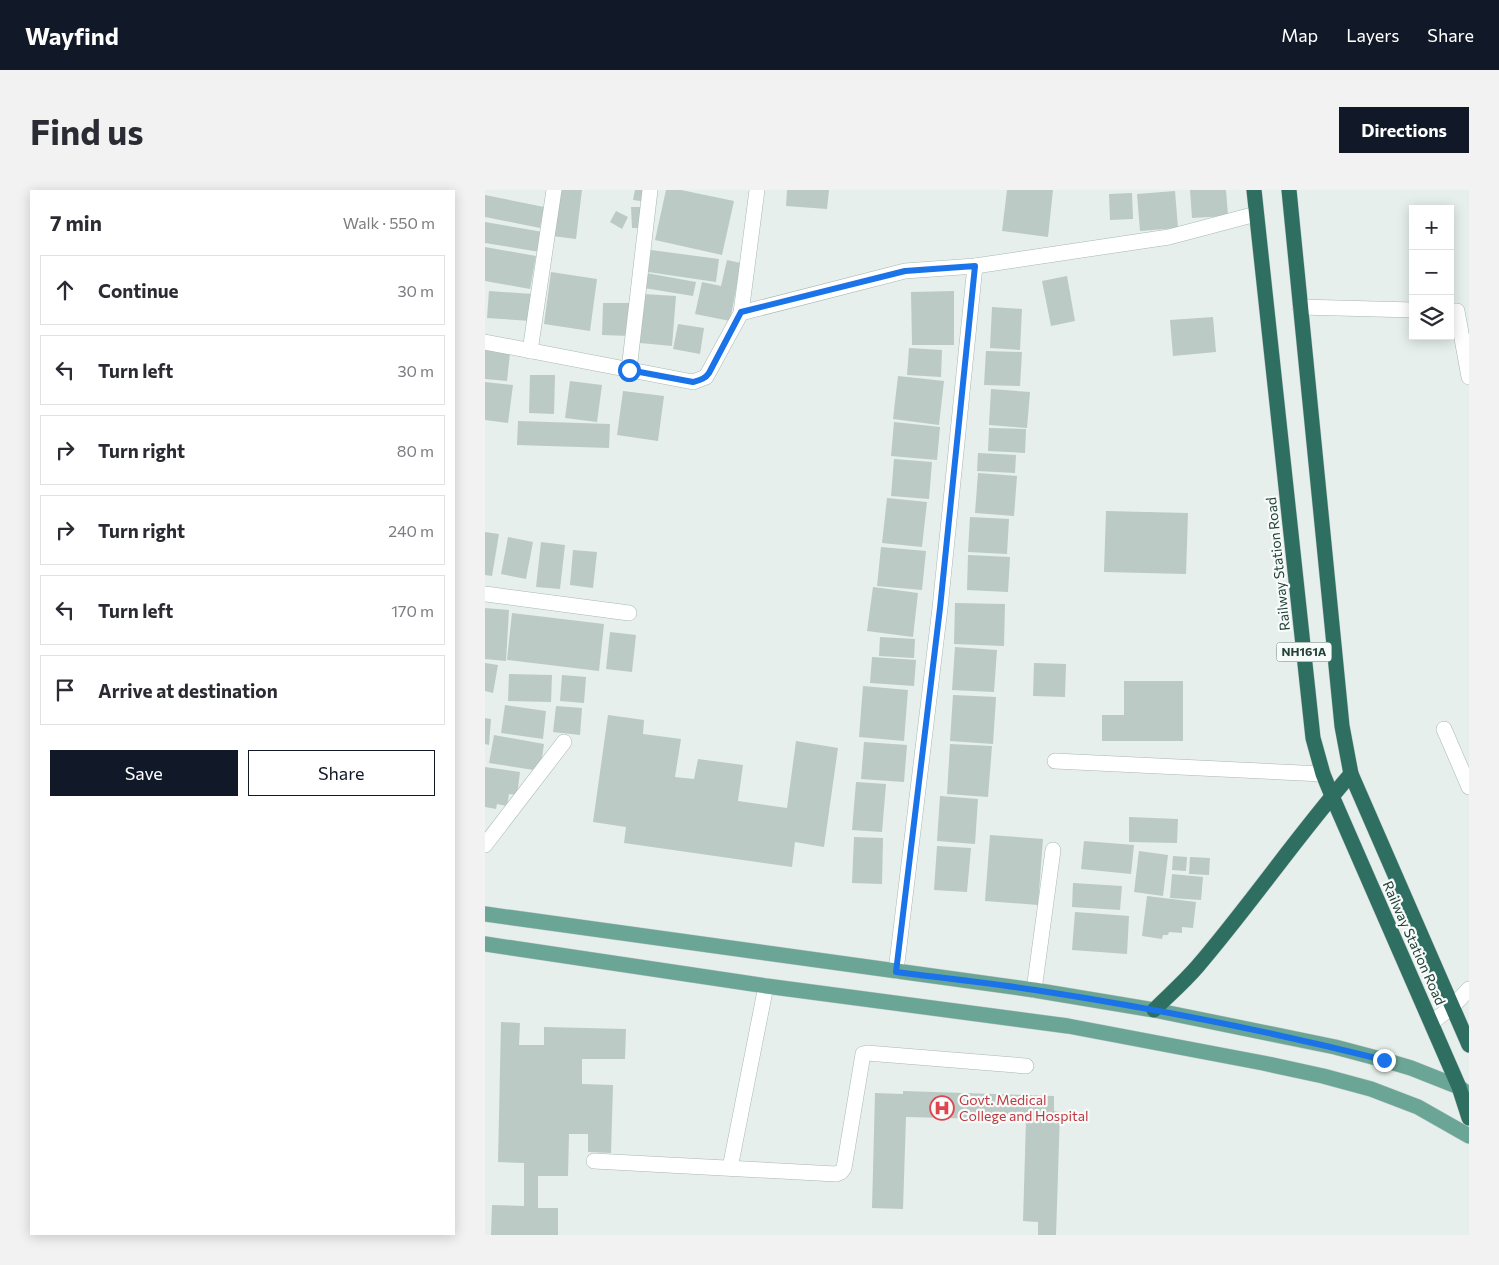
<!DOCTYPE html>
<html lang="en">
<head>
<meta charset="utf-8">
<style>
  :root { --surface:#fff; --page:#f2f2f3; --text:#2b2b33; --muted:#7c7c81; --line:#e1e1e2; --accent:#111827 }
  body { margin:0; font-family:Commissioner,sans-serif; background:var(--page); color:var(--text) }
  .controls { position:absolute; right:15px; top:15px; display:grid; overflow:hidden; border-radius:0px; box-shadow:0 2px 12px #0003 }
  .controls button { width:45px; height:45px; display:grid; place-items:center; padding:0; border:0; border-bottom:1px solid var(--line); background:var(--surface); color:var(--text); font:25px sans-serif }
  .stop { position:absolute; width:15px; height:15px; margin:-11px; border:4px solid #1a73e8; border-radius:50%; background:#fff }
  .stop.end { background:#1a73e8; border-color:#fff; box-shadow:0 1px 5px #0008 }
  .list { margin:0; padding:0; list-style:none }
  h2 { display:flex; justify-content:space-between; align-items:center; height:65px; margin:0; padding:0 20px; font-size:21px }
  h2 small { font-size:16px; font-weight:400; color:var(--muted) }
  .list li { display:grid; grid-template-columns:32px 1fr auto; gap:15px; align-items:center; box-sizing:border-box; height:70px; margin:0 10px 10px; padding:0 10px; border:1px solid var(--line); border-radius:0px }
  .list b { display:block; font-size:19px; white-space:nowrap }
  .list em { font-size:16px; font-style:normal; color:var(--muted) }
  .actions { display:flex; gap:10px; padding:15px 20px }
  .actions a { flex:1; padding:11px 0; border:1px solid var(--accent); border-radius:0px; text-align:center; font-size:18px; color:var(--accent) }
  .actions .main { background:var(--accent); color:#fff }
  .icon { flex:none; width:28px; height:28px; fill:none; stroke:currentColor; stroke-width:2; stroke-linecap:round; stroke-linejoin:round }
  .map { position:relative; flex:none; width:984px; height:1045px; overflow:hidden; border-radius:0px }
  header { display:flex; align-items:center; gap:30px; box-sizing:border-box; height:70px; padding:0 25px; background:var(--accent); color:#fff }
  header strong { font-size:24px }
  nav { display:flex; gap:28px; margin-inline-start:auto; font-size:18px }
  .intro { display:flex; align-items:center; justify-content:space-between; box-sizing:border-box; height:120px; padding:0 30px }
  h1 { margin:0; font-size:35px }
  .button { padding:12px 22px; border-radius:0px; background:var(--accent); color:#fff; font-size:18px; font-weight:700 }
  main { display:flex; gap:30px; padding:0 30px }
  aside { flex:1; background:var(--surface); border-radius:0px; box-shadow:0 2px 12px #0003 }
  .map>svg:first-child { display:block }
</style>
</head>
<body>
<header>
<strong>Wayfind</strong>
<nav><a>Map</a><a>Layers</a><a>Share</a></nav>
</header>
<div class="intro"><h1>Find us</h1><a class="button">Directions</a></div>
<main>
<aside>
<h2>7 min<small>Walk · 550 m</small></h2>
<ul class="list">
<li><svg class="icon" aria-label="ahead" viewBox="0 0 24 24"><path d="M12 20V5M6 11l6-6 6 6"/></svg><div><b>Continue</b></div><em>30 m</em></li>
<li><svg class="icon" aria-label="left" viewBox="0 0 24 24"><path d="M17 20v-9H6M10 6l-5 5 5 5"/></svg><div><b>Turn left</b></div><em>30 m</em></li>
<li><svg class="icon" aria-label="right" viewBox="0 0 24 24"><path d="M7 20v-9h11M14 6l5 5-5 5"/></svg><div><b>Turn right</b></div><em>80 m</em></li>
<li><svg class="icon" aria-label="right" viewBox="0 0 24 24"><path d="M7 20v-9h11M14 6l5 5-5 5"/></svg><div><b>Turn right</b></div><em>240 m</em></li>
<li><svg class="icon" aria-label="left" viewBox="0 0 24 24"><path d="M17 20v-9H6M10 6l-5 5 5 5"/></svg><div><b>Turn left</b></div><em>170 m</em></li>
<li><svg class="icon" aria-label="arrive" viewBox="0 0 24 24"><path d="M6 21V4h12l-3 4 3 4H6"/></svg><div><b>Arrive at destination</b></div></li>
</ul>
<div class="actions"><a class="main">Save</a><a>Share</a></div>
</aside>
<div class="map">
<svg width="984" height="1045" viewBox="0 0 984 1045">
  <rect width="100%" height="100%" fill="#e6efeb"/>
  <g fill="#bbcac4">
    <polygon points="74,0 97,0 91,49 67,46"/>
    <polygon points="150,0 164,0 162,12 148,10"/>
    <polygon points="181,0 196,0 249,11 237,65 170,50"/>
    <polygon points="302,0 344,0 342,19 301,16"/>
    <polygon points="522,0 568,0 563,47 517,41"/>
    <polygon points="705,0 741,0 743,26 707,28"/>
    <polygon points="690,1 693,38 655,41 652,4"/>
    <polygon points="647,3 648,29 625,30 624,4"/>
    <polygon points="0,5 59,17 55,38 0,27"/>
    <polygon points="146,17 158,17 159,38 147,38"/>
    <polygon points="131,21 143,27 137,39 125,32"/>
    <polygon points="0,32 58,42 55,62 0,53"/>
    <polygon points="0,57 51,66 45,99 0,91"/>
    <polygon points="166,60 234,69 231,92 163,82"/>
    <polygon points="242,70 256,73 245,131 210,124 217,92 236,96"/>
    <polygon points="66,82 112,89 105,141 59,134"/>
    <polygon points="161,83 211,92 208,106 159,98"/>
    <polygon points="582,86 590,131 566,136 557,91"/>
    <polygon points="4,101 48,104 46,131 2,128"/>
    <polygon points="469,101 469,155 427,155 426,102"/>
    <polygon points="159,104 191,106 187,156 155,153"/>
    <polygon points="118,113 147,113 146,146 117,145"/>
    <polygon points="507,117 537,119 535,160 505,158"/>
    <polygon points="728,127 731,162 688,166 685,130"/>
    <polygon points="193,134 219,138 215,164 188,159"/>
    <polygon points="424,158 457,160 456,187 422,185"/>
    <polygon points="0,160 25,163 22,191 0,189"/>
    <polygon points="501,161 537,162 535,196 499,195"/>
    <polygon points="45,185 70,185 69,224 44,223"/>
    <polygon points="413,186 459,191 454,235 408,229"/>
    <polygon points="85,191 117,195 112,232 80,228"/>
    <polygon points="0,192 28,195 23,233 0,230"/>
    <polygon points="506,199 545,202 542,238 504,235"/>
    <polygon points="138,201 179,206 173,251 132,245"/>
    <polygon points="33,231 125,234 124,258 32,255"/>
    <polygon points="409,232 455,237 452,270 406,266"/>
    <polygon points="504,238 541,239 540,263 503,261"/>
    <polygon points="493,263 531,265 530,283 492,281"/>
    <polygon points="409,269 447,272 444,309 406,306"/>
    <polygon points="493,283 532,286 529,326 490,323"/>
    <polygon points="402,308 442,312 437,357 397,353"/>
    <polygon points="621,321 703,323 701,384 619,382"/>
    <polygon points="485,327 524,329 522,364 483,362"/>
    <polygon points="0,342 14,344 7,386 0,385"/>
    <polygon points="23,347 48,352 41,389 16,384"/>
    <polygon points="56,352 80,355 75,399 51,397"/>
    <polygon points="396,357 441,361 437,400 392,396"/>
    <polygon points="88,360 112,362 108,398 85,395"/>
    <polygon points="483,365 525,367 523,402 482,400"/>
    <polygon points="388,397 433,403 428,447 382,441"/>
    <polygon points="470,413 520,414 519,456 469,454"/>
    <polygon points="0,418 24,420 21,471 0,469"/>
    <polygon points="27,423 119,434 114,481 22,470"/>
    <polygon points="125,442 151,445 147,482 121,479"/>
    <polygon points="395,447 430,449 429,468 394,466"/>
    <polygon points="470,457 512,460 509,502 467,500"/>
    <polygon points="387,467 431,470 429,496 385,493"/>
    <polygon points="0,473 13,475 8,503 0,501"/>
    <polygon points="549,473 581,474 580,507 548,506"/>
    <polygon points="24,484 67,485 66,512 23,511"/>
    <polygon points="77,485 101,487 99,513 75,511"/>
    <polygon points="639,491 698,491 698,551 617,551 617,525 639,525"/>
    <polygon points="378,496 423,500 419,551 374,547"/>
    <polygon points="468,505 511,507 508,554 465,551"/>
    <polygon points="20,515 61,521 58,549 16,543"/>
    <polygon points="71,516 97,518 95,545 68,542"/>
    <polygon points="123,525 159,530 158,544 196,549 190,587 209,589 213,569 258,575 253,611 302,618 311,551 353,558 339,657 310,652 307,677 139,653 141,637 108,632"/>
    <polygon points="0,528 6,529 4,555 0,554"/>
    <polygon points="9,545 59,554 55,581 4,573"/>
    <polygon points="379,552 422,555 419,592 376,589"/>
    <polygon points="465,554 507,556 503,607 462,604"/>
    <polygon points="0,577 35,582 32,605 24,604 22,616 12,614 11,619 0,617"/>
    <polygon points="371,592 401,594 397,642 367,640"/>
    <polygon points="455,606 493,609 490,654 452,651"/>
    <polygon points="644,627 693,629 692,653 644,652"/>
    <polygon points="505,645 558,649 553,715 500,711"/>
    <polygon points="369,647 398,648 397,694 367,693"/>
    <polygon points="599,651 649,655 646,684 596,679"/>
    <polygon points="452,656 486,658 482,702 449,700"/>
    <polygon points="654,661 683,665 678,706 649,702"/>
    <polygon points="688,666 702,667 701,681 687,680"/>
    <polygon points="705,667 725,668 724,685 704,684"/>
    <polygon points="687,684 718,687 716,710 685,708"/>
    <polygon points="588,693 637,696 635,720 587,717"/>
    <polygon points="662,706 711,712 708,738 697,737 697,743 684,742 683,745 678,745 677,749 657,746"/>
    <polygon points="590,722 644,726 642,764 587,760"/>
    <polygon points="16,832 35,833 34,855 59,855 59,837 141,839 140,869 97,869 97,894 128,895 126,963 103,962 103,944 84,944 83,986 53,986 53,1018 73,1018 73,1045 6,1045 7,1015 39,1016 39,973 13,972"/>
    <polygon points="418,901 569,906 569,921 575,922 571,1045 553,1045 553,1032 538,1031 541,930 421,927 418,1019 387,1018 390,903 418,904"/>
  </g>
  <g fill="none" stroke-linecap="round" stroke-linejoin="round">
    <g stroke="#a8b8b2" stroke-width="16">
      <g id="minor">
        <polyline points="815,117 928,120"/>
        <polyline points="972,121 984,187"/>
        <polyline points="256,123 420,81 490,76 684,47 771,24"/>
        <polyline points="0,152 208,192 221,187 256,123 272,0"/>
        <polyline points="45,161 69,0"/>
        <polyline points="144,180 165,0"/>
        <polyline points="0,404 144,423"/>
        <polyline points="959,539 984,597"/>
        <polyline points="570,571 838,584"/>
        <polyline points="0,655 79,552"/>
        <polyline points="411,781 455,418 490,76"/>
        <polyline points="549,800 568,660"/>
        <polyline points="946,833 967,817 984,799"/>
        <polyline points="109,971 351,984 356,982 359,978 378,864 382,863 541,876"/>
        <polyline points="245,978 281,796"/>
      </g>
    </g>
    <g stroke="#c2cac8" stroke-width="16">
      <g id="major">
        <polyline points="0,724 549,800 669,820 850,857 899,870 926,878 974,897 982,903"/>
        <polyline points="0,754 281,796 583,836 778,873 838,886 886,899 933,917 984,946"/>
      </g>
    </g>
    <g stroke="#c2cac8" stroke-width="16">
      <g id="highway">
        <polyline points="769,0 828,548 838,584 847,606 974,897 984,928"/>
        <polyline points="804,0 857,536 866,584 984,855"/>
        <path d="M 669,820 C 683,806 699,792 712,777 C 766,714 812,646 866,584"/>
      </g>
    </g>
    <use href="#minor" stroke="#fff" stroke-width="15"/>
    <use href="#major" stroke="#6aa596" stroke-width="15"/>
    <use href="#highway" stroke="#2f6f62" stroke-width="15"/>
  </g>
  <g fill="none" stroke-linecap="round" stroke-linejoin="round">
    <path stroke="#1a73e8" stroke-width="6" d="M 144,180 L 208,192 C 215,190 220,189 224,183 L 256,122 L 420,81 L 490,76 L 455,418 L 411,782 C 458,788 504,793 550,800 C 667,818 784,841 899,870"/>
  </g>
  <defs>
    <g id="hospital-ring" transform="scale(1.25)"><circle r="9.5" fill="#f7fbf9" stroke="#e0444e" stroke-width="1.5"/><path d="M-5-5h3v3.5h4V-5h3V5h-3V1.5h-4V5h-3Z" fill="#e0444e"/></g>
  </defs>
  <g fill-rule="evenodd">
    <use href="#hospital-ring" x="457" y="918"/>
  </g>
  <g text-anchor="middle" stroke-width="4.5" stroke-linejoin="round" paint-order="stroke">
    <rect fill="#f7fbf9" stroke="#637a73" stroke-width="1" x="791.5" y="452.5" width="55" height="19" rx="4"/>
    <g font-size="12" font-weight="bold" fill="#24423a">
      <text x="819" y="466">NH161A</text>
    </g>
    <g font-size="14" fill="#24423a" stroke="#f7fbf9">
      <text transform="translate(793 374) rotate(-96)" y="5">Railway Station Road</text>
      <text transform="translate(929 753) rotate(66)" y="5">Railway Station Road</text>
    </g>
    <g font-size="14" fill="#be3a42" stroke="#f7fbf9" text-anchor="start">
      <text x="474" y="915">Govt. Medical<tspan x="474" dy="16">College and Hospital</tspan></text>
    </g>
  </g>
</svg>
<div class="controls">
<button>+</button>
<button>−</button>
<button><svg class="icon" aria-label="layers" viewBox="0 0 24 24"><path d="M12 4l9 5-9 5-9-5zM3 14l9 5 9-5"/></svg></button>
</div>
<div class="stop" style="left:144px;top:180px"></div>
<div class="stop end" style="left:899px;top:870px"></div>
</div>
</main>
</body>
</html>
